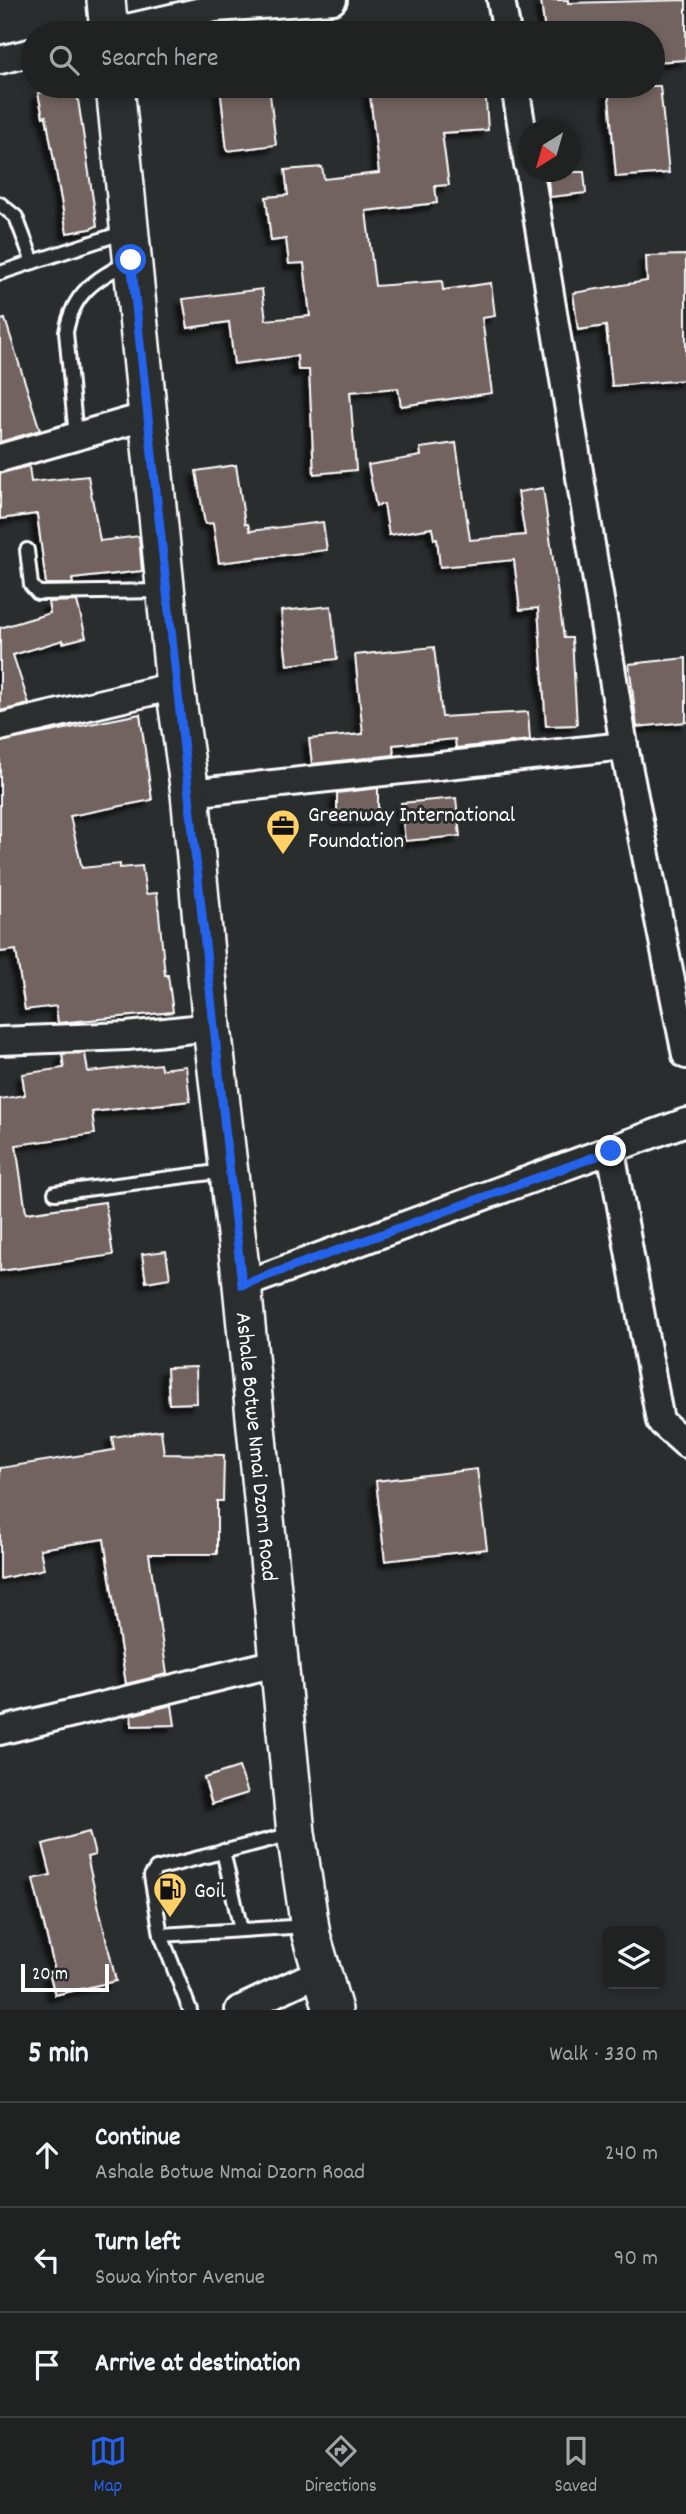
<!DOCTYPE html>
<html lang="en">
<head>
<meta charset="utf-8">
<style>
  :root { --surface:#202222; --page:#282a2a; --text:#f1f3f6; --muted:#a2a4a5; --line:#3d3f40; --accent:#2563eb }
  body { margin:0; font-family:Dekko,sans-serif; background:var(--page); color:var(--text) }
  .controls { position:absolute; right:21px; bottom:21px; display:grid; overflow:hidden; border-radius:10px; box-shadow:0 4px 10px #0003 }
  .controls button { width:63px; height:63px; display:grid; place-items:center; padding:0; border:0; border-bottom:2px solid var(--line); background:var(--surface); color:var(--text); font:35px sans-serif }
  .compass { position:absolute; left:518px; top:119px; width:63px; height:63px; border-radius:50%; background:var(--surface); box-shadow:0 4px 10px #0003; rotate:217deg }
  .scale { position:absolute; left:21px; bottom:18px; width:88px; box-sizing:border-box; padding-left:7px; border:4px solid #fff; border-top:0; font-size:19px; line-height:24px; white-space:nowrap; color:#fff; -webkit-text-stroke:5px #2a2d2e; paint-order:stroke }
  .stop { position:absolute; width:21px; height:21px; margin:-16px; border:5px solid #2563eb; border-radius:50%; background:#fff }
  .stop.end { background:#2563eb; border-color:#fff; box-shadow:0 2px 7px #0008 }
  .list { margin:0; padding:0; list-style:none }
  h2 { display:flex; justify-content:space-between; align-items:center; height:91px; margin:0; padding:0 28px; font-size:30px }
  h2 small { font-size:23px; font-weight:400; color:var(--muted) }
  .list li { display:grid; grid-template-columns:46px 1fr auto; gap:21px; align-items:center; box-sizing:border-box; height:105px; padding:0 28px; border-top:2px solid var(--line) }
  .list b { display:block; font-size:26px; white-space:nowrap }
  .list p { margin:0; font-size:23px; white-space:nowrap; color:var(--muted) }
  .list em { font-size:23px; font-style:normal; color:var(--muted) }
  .icon { flex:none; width:38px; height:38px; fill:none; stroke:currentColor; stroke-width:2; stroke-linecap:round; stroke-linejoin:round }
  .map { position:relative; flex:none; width:686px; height:2010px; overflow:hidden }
  .search { position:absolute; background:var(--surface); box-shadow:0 4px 10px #0003; left:21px; right:21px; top:21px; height:77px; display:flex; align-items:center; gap:18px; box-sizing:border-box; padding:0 24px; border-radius:38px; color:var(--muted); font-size:26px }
  .sheet { height:406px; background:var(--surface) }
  nav { display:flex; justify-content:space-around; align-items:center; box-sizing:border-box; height:98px; border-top:2px solid var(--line); background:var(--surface); font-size:19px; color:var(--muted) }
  nav a { display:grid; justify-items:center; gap:4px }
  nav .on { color:var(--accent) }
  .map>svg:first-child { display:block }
</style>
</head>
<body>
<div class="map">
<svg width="686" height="2010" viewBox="0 0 686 2010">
  <defs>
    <filter id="shadow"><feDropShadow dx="-6" dy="6" stdDeviation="2" flood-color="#0009"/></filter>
  </defs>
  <rect width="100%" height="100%" fill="#2a2d2e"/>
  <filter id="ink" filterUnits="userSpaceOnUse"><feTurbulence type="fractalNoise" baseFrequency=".0143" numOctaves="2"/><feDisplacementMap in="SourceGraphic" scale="14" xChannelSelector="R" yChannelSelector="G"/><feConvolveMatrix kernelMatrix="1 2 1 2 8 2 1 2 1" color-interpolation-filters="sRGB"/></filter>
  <g filter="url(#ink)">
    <g fill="#726460" stroke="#fff" stroke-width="2" filter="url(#shadow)">
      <polygon points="541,0 568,0 568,3 686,0 686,60 653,62 653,33 545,33"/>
      <polygon points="50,86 76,86 97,226 90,229 67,233 46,116 43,117 38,93 51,91"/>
      <polygon points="220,86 269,86 276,145 227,151"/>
      <polygon points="369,86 485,86 488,130 442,133 449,185 435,186 437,203 366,211 375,286 442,281 443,290 491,283 495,316 482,318 492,393 401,406 398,388 350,392 356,470 314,474 309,370 298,370 297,356 234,364 229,322 188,328 183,299 262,289 266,320 310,316 304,263 289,264 286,239 271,241 266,197 288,195 285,170 322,167 324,179 379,173"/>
      <polygon points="608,86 660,86 669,173 616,177"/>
      <polygon points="547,172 584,172 586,193 550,197"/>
      <polygon points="686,255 686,380 612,386 606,326 578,330 573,293 647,281 646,256"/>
      <polygon points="5,319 40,430 0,442 0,320"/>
      <polygon points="456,443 470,540 525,535 518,492 543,488 564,638 572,638 577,725 546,726 538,608 520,610 514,560 440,567 437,538 434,539 432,528 389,535 384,504 376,506 368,465 421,456 420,448"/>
      <polygon points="236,465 245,524 248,524 250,531 323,522 327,550 219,563 213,523 205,524 196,471"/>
      <polygon points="29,466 31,482 88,476 100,541 139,536 142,571 72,579 73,584 46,584 37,514 0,519 0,473"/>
      <polygon points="77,601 86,637 63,643 63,640 13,655 29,704 0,711 0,628 50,613 48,602"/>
      <polygon points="331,606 337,659 287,665 281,611"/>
      <polygon points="434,647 442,717 528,712 530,740 456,748 455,739 393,745 394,755 312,764 309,739 363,734 355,655"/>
      <polygon points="686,658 686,722 637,727 629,664"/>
      <polygon points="140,714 152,800 70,816 82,868 120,864 120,868 142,866 146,894 157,893 165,975 168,975 173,1012 58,1023 56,1006 25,1010 16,950 0,952 0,742"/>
      <polygon points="378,788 378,818 337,819 337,793"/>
      <polygon points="456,798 460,836 405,841 401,803"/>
      <polygon points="85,1053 88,1072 160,1064 161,1069 186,1066 190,1101 92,1112 95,1134 16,1145 26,1213 105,1202 113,1255 0,1271 0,1099 25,1095 22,1074 64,1068 62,1054"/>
      <polygon points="166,1251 170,1278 146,1282 142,1254"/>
      <polygon points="196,1367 197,1403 169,1404 167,1368"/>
      <polygon points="161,1430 164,1454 224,1455 223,1501 217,1501 217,1554 149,1554 167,1674 126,1684 104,1539 40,1549 44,1569 0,1579 0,1468 114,1450 112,1437"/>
      <polygon points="477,1469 487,1549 385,1561 376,1481"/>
      <polygon points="172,1705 175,1725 132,1726 131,1715"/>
      <polygon points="239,1767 248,1793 212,1804 204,1778"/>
      <polygon points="89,1832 95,1855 87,1857 116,1981 55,1995 49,1972 55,1971 33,1879 51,1875 43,1844"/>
    </g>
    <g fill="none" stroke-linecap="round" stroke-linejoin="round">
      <g stroke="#fff" stroke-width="18">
        <g id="lane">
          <polyline points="0,204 16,217 33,262 125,232"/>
          <polyline points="0,273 33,262"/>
          <path d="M 76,437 L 66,332 C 73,292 95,280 128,262"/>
          <polyline points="27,550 31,585 38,593 162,591"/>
          <polyline points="55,1193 225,1171"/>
          <polyline points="292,1834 156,1869 151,1876 161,1935 307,1926"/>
          <polyline points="223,1851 241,1930"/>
          <polyline points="161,1935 190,2010"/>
        </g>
      </g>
      <g stroke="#fff" stroke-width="32">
        <g id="street">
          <polyline points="501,0 507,33"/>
          <polyline points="105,33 215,8 333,0"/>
          <polyline points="0,60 33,52"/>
          <polyline points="515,86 528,165"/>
          <polyline points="530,172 624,746 686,1055"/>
          <polyline points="0,458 148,416"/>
          <polyline points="0,727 175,686"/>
          <polyline points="190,793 624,746"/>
          <polyline points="0,1041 127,1036 212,1027"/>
          <polyline points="611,1151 660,1421 686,1444"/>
          <polyline points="242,1285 686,1122"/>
          <polyline points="0,1731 280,1662"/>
          <polyline points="239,2010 322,1971"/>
        </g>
      </g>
      <g stroke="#fff" stroke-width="42">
        <g id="secondary">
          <polyline points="106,0 109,33"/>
          <path id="s1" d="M 115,86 L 175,686 L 190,793 L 212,1027 L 242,1285 L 296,1833 L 311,1935 L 333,2010"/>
        </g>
      </g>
      <use href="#lane" stroke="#2a2d2e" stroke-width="12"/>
      <use href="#street" stroke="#2a2d2e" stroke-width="26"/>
      <use href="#secondary" stroke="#2a2d2e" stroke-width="37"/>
    </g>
  </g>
  <g fill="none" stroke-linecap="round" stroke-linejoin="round" filter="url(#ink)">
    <polyline stroke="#2563eb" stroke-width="9" points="131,260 242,1285 611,1151"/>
  </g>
  <defs>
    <g id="office-pin" transform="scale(1.75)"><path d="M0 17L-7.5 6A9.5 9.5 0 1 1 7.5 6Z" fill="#ffd166" stroke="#2a2d2e"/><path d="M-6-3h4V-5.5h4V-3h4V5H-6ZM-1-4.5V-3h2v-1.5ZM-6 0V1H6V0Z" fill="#111"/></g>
    <g id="fuel-pin" transform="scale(1.75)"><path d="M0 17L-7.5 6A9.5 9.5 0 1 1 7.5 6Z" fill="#ffd166" stroke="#2a2d2e"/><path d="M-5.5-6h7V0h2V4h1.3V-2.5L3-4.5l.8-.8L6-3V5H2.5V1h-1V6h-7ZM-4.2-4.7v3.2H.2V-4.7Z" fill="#111"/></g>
  </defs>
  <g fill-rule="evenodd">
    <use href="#office-pin" x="283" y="826"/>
    <use href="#fuel-pin" x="170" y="1889"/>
  </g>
  <g text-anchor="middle" stroke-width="6" stroke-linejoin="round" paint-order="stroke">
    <g font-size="23" fill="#fff" stroke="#2a2d2e" text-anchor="start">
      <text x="308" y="821">Greenway International<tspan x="308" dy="26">Foundation</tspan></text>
      <text x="194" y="1897">Goil</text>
    </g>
    <g font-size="23" fill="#fff" stroke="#2a2d2e">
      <text dy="8" stroke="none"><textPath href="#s1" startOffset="1368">Ashale Botwe Nmai Dzorn Road</textPath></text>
    </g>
  </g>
</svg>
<div class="controls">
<button><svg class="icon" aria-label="layers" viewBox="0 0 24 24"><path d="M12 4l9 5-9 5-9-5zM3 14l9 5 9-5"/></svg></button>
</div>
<svg class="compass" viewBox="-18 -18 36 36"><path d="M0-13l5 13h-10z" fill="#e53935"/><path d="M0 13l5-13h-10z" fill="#a2a4a5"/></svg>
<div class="scale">20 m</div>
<div class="stop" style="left:131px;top:260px"></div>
<div class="stop end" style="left:611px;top:1151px"></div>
<div class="search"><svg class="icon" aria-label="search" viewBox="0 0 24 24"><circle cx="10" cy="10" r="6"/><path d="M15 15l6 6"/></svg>Search here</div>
</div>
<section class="sheet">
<h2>5 min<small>Walk · 330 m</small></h2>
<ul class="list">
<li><svg class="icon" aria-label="ahead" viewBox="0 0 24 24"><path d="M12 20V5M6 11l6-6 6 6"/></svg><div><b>Continue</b><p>Ashale Botwe Nmai Dzorn Road</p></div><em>240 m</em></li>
<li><svg class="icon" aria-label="left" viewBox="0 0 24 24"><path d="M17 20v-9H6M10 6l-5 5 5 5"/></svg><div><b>Turn left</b><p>Sowa Yintor Avenue</p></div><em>90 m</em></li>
<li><svg class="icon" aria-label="arrive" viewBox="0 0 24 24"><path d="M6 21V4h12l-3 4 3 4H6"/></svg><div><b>Arrive at destination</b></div></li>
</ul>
</section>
<nav>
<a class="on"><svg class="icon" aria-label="map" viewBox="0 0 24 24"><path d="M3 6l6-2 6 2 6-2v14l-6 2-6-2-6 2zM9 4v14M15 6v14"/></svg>Map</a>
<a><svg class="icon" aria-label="directions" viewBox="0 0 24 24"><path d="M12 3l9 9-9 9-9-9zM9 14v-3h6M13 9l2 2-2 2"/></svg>Directions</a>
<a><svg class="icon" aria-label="saved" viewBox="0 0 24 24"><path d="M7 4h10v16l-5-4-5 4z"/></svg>Saved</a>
</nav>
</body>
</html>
